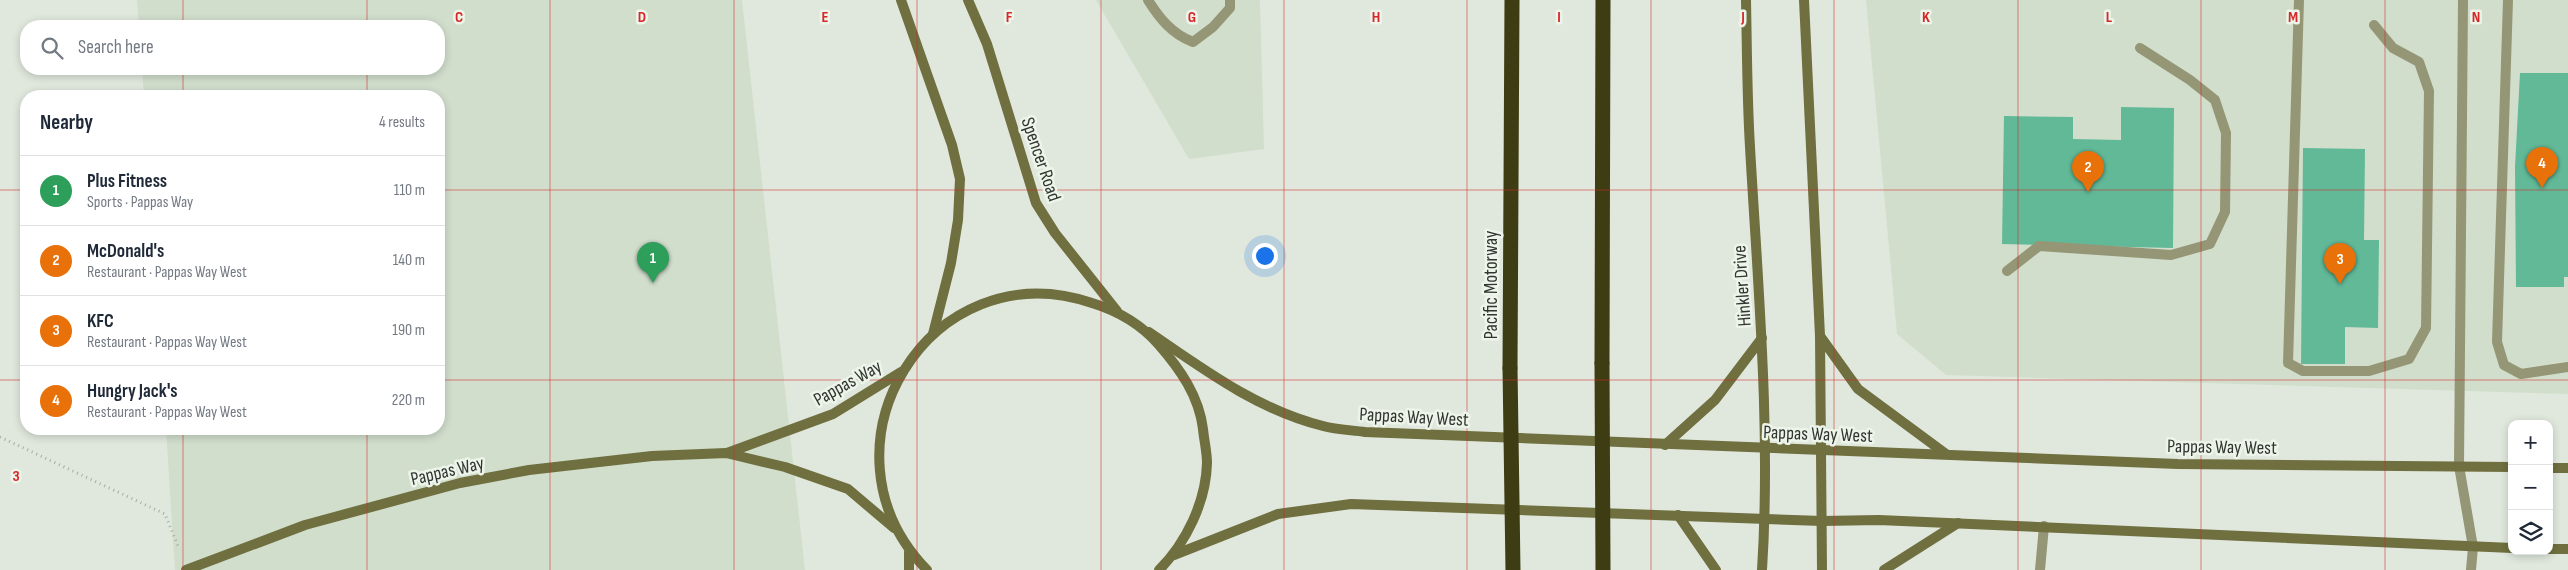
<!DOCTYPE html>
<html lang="en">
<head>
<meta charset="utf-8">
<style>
  :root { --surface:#fff; --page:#f6f6f7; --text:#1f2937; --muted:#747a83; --line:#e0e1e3; --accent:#db2777 }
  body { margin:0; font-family:"Sofia Sans Condensed",sans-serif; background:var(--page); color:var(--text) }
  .controls { position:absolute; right:15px; bottom:15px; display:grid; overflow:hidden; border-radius:10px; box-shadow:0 2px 8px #0003 }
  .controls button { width:45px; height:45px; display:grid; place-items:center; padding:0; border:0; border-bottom:1px solid var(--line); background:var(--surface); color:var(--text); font:25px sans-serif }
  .you { position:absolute; left:1264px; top:255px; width:18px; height:18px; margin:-12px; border:4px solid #fff; border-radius:50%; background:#1a73e8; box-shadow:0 0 0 8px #1a73e833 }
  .badge { display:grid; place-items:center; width:32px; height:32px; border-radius:50%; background:var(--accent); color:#fff; font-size:16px; font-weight:700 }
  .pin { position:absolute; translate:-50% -41px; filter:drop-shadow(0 1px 2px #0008) }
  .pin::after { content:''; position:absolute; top:26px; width:18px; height:15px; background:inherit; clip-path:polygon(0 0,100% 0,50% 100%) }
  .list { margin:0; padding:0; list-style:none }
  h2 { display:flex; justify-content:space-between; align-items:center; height:65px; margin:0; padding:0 20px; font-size:21px }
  h2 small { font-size:16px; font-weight:400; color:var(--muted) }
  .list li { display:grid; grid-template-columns:32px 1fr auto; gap:15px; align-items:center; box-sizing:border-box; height:70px; padding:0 20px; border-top:1px solid var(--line) }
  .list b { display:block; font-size:19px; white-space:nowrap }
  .list p { margin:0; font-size:16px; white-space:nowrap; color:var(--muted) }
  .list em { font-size:16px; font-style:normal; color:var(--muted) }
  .icon { flex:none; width:28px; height:28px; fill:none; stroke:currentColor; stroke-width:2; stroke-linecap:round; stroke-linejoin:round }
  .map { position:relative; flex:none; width:2568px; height:570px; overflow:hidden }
  .search { position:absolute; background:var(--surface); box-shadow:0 2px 8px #0003; left:20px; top:20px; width:425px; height:55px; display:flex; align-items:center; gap:12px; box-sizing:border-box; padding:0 18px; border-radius:20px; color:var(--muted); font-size:19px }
  .panel { position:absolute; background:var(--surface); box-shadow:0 2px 8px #0003; left:20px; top:90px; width:425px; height:345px; border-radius:20px }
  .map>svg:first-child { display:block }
</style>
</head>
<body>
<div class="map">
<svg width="2568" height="570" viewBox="0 0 2568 570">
  <rect width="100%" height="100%" fill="#e0e8dd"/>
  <g fill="#d1decc">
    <polygon points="137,0 742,0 805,570 175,570 166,429 439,429 439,96 144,96 142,69 439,69 439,26 139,26"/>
    <polygon points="1096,0 1260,0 1264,149 1189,159"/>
    <polygon points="1866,0 2568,0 2568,394 1946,375 1897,334"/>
  </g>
  <g fill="#61b998">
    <polygon points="2520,73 2568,73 2568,277 2564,277 2564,287 2516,287 2515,167"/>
    <polygon points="2121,107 2174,108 2173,248 2002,244 2004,116 2073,117 2073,139 2121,140"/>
    <polygon points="2303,148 2365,149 2364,240 2379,240 2378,328 2345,327 2345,364 2301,364"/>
  </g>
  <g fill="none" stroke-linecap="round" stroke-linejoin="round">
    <polyline stroke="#a6aca3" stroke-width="3" stroke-dasharray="1 4" stroke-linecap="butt" points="0,437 165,514 178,546"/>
    <g stroke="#959676" stroke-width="10">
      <path d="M 1148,0 C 1160,19 1172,34 1193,42 L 1213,27 L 1230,8 L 1230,0"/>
      <polyline points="2299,0 2288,363 2303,371 2369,371 2409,359 2426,328 2429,91 2419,62 2393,48 2374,25"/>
      <polyline points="2463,0 2459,466 2473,547 2471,570"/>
      <polyline points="2508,0 2497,342 2504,365 2521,374 2568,367"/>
      <polyline points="2007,271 2039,246 2171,255 2210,244 2225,212 2226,133 2215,100 2190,80 2140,48"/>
      <polyline points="2040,570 2044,526"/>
    </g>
    <g stroke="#6f6f3f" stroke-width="10">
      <polyline points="901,0 952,145 960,179 958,220 951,263 933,334"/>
      <polyline points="968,0 987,44 1036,203 1055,233 1117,311"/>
      <path d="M 1746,0 C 1747,49 1747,98 1750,147 C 1758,288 1771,429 1762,570"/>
      <polyline points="1804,0 1820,336 1822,570"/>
      <path d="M 1149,332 C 1203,369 1258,410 1323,426 C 1337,430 1352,430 1365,432 L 2178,464 L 2512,467"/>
      <polyline points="1820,336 1858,389 1946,454"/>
      <polyline points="1665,445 1715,400 1762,338"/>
      <polyline points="727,453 833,414 901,372"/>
      <polyline points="2549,468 2568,468"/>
      <polyline points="1678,515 1716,570"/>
      <polyline points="2549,549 2568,549"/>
      <polyline points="1174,555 1278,514 1351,504 1822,521 1879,520 2512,548"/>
      <polyline points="186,570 305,525 460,483 529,470 652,456 726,453 785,467 848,489 894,528"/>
      <polyline points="909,570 909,552"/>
      <path d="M 927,570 C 808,448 930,248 1092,303 C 1118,311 1141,324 1159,345 C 1180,369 1199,396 1203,429 C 1204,440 1207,452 1207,463 C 1206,502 1186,543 1159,570"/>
      <polyline points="1884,570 1958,523"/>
    </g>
    <g stroke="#3d3c13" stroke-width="15">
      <polyline points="1602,363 1603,0"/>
      <polyline points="1510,368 1512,0"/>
    </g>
    <g stroke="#3d3c13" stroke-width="15">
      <polyline points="1602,363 1603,570"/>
      <polyline points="1510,368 1513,570"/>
    </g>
  </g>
  <path fill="none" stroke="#d62828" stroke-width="1" stroke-opacity="0.55" d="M 183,0 L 183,26M 367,0 L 367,26M 550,0 L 550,570M 734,0 L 734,570M 917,0 L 917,570M 1101,0 L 1101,570M 1284,0 L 1284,570M 1467,0 L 1467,570M 1651,0 L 1651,570M 1834,0 L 1834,570M 2018,0 L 2018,570M 2201,0 L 2201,570M 2385,0 L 2385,570M 183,69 L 183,96M 367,69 L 367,96M 0,190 L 26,190M 439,190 L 2568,190M 0,380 L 26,380M 439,380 L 2568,380M 183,429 L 183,570M 367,429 L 367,570"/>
  <g text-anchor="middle" stroke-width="5" stroke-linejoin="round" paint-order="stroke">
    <g font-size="19" fill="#323531" stroke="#edf5ea">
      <text transform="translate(1042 159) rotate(71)" y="7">Spencer Road</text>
      <text transform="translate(1490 285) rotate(-90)" y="7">Pacific Motorway</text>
      <text transform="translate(1741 286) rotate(-94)" y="7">Hinkler Drive</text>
      <text transform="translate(847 382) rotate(-29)" y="7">Pappas Way</text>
      <text transform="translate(1414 416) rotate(3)" y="7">Pappas Way West</text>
      <text transform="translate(1818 433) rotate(2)" y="7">Pappas Way West</text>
      <text transform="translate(2222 446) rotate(1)" y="7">Pappas Way West</text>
      <text transform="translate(447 470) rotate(-13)" y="7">Pappas Way</text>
    </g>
  </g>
  <g font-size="16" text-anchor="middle" font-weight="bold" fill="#d62828" stroke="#edf5ea" stroke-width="5" stroke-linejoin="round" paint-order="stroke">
    <text x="459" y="22">C</text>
    <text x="642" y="22">D</text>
    <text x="825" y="22">E</text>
    <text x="1009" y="22">F</text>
    <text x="1192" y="22">G</text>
    <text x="1376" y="22">H</text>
    <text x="1559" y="22">I</text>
    <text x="1743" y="22">J</text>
    <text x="1926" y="22">K</text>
    <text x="2109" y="22">L</text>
    <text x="2293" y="22">M</text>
    <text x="2476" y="22">N</text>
    <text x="16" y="481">3</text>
  </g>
</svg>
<div class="controls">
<button>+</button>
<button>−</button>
<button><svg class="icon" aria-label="layers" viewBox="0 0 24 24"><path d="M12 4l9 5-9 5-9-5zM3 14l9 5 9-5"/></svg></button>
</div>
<div class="you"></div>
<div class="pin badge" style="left:653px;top:283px;background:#2e9e5b">1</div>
<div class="pin badge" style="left:2088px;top:192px;background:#e8710a">2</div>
<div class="pin badge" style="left:2340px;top:284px;background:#e8710a">3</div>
<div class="pin badge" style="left:2542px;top:188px;background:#e8710a">4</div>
<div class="search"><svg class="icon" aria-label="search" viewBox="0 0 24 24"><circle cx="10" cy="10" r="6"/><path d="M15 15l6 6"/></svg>Search here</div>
<section class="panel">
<h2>Nearby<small>4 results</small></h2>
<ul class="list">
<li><span class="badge" style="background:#2e9e5b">1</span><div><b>Plus Fitness</b><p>Sports · Pappas Way</p></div><em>110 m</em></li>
<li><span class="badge" style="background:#e8710a">2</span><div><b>McDonald's</b><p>Restaurant · Pappas Way West</p></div><em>140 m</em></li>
<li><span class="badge" style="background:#e8710a">3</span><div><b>KFC</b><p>Restaurant · Pappas Way West</p></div><em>190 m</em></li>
<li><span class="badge" style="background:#e8710a">4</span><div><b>Hungry Jack's</b><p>Restaurant · Pappas Way West</p></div><em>220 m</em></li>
</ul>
</section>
</div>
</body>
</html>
